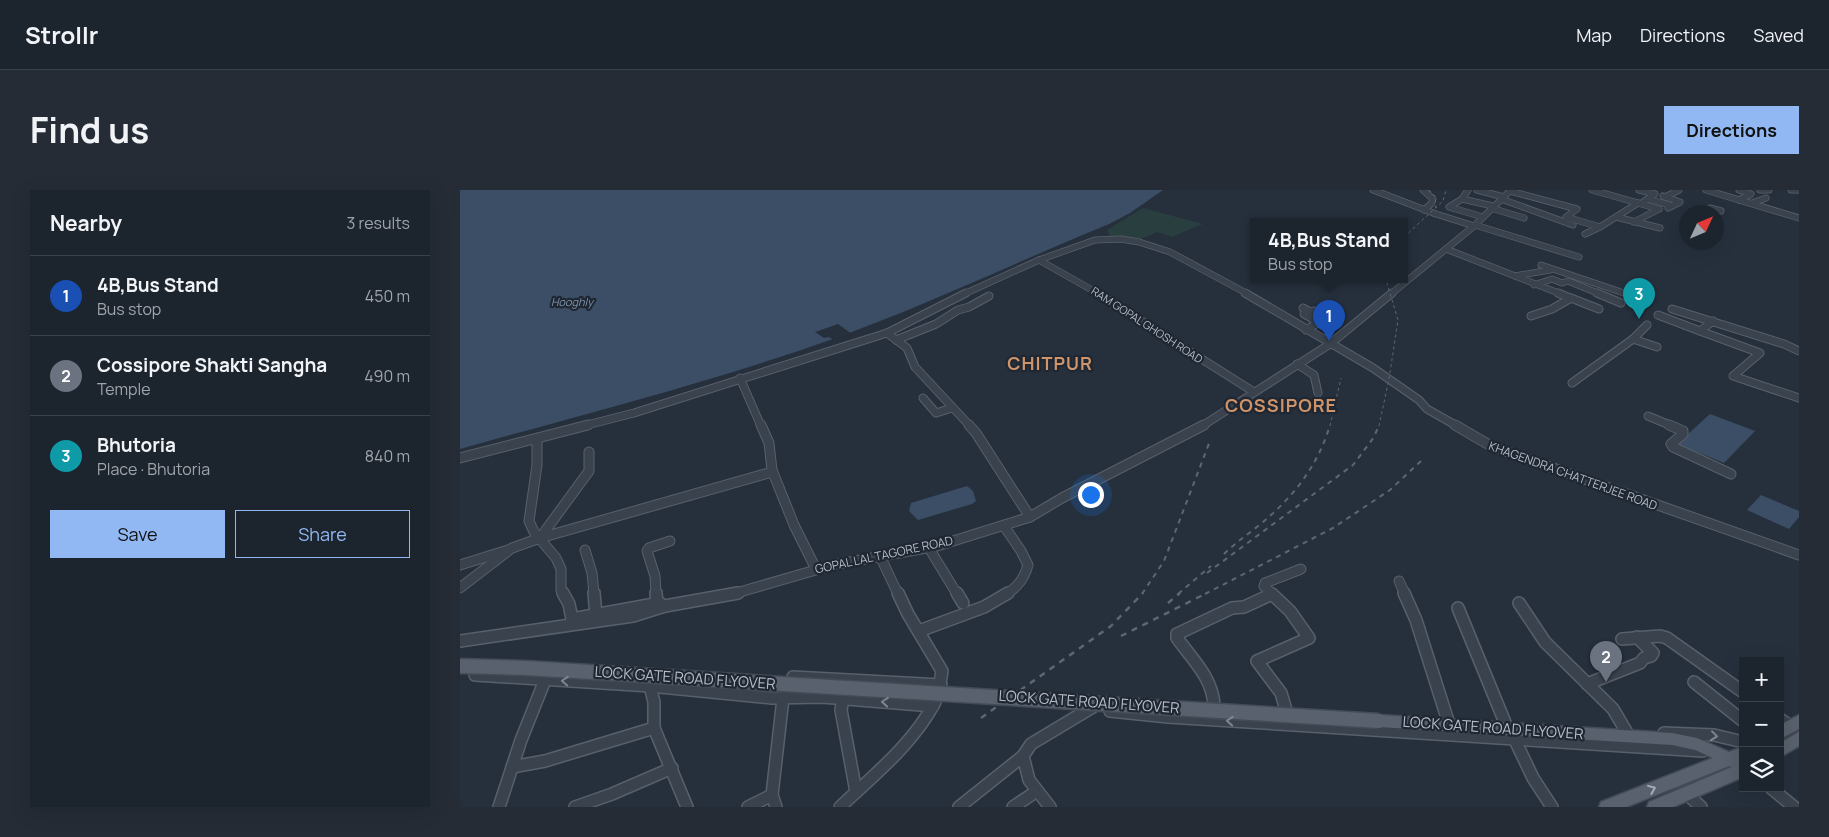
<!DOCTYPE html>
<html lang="en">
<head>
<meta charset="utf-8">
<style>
  :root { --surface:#1c242e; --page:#252c36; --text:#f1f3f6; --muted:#a0a4aa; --line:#3a414a; --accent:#91b8f2 }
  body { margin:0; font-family:Manrope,sans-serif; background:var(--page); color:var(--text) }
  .controls { position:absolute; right:15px; bottom:15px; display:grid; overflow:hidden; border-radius:0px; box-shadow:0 5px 20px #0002 }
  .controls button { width:45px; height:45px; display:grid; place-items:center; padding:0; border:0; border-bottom:1px solid var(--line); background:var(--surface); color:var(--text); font:25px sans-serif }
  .compass { position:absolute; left:1219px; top:15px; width:45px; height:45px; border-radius:50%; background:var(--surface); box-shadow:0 5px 20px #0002; rotate:46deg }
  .you { position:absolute; left:630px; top:304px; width:18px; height:18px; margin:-12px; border:4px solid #fff; border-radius:50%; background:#1a73e8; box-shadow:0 0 0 8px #1a73e833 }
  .badge { display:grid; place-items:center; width:32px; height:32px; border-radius:50%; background:var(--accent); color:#fff; font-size:16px; font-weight:700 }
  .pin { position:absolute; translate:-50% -41px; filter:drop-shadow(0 1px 2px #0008) }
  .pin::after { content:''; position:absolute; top:26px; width:18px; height:15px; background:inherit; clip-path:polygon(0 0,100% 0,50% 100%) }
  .popup { position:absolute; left:790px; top:28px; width:158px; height:65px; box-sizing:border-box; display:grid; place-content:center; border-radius:0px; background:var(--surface); filter:drop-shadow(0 1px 4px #0005); font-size:16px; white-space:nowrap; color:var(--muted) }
  .popup b { font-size:19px; color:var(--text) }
  .popup::after { content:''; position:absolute; left:50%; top:100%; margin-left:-10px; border:10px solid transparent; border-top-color:var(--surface) }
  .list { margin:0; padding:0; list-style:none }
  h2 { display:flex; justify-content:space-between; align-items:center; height:65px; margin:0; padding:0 20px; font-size:21px }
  h2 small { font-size:16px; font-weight:400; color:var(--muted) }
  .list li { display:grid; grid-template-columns:32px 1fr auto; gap:15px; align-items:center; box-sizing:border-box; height:80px; padding:0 20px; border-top:1px solid var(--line) }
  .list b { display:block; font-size:19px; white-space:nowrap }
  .list p { margin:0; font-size:16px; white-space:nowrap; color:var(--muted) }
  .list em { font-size:16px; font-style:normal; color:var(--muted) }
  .actions { display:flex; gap:10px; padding:15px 20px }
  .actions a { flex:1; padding:11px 0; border:1px solid var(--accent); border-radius:0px; text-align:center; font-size:18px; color:var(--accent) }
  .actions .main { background:var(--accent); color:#111 }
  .icon { flex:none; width:28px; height:28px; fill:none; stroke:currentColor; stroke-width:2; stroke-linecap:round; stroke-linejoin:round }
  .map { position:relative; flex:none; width:1339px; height:617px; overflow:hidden; border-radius:0px }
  header { display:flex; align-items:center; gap:30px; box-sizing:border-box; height:70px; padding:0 25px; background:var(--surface); border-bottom:1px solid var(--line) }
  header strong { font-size:24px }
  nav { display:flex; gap:28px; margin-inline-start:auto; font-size:18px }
  .intro { display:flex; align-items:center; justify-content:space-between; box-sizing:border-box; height:120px; padding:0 30px }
  h1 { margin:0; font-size:35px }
  .button { padding:12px 22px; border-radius:0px; background:var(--accent); color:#111; font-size:18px; font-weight:700 }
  main { display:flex; gap:30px; padding:0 30px }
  aside { flex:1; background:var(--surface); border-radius:0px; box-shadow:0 5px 20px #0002 }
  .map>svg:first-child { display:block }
</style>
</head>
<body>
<header>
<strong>Strollr</strong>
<nav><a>Map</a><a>Directions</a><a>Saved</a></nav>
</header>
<div class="intro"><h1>Find us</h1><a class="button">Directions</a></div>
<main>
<aside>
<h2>Nearby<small>3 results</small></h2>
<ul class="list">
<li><span class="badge" style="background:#1a4fb4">1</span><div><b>4B,Bus Stand</b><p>Bus stop</p></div><em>450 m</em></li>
<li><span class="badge" style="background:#6b7280">2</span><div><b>Cossipore Shakti Sangha</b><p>Temple</p></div><em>490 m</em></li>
<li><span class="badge" style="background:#0f9aa8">3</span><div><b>Bhutoria</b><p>Place · Bhutoria</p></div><em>840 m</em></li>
</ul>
<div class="actions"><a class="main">Save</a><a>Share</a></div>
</aside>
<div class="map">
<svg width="1339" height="617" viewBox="0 0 1339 617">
  <rect width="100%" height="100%" fill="#26303d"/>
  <polygon fill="#293e3f" points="683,18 743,34 712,47 697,42 678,50 650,47 647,40"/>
  <g fill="#3c4e65">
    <path d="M 0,0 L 703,0 L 670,23 L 649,34 C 556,72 465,116 370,150 C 248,193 124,224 0,259 Z"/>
    <polygon points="1250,224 1295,241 1264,273 1217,254"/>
    <polygon points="507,296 513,301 516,311 512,314 458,330 449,321 451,313"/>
    <polygon points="1301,305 1339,321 1339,327 1329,339 1287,320"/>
  </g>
  <polygon fill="#26303d" points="378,134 392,144 375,151 369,147 364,148 355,142"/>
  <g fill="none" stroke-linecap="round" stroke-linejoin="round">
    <g stroke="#58606b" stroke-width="7">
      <g id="minor-far3">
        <polyline points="913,0 976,24 1014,36"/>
        <polyline points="963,0 973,9 971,14 964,20"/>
        <polyline points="1008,0 1002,9 989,17 1023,27"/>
        <polyline points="1017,0 1044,7"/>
        <polyline points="1132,0 1199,19"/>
        <polyline points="1179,0 1195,4 1183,12"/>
        <polyline points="1246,0 1339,28"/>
        <polyline points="1279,0 1291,4 1279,10"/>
        <polyline points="1300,0 1309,0"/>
        <polyline points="1331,0 1339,0"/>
        <polyline points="1050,1 1117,19 1106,27 1140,37"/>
        <polyline points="1203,6 1205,7 1219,0"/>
        <polyline points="1205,7 1220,12 1208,18"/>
        <polyline points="1002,9 1033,16"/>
        <polyline points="1041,9 1113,35"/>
        <polyline points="1188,9 1209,15"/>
        <polyline points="1292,13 1306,8"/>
        <polyline points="1031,18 1064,28"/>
        <polyline points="1250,18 1261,21"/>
        <polyline points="1156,27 1200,38"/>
        <polyline points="1174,32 1199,19"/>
        <polyline points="1015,35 1119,67"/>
        <polyline points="1125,44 1140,37 1178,13"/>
        <polyline points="986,59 1101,104"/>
        <polyline points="579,70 639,104"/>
        <polyline points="1081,75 1164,103"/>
        <polyline points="1055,86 1090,80"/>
        <polyline points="1074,95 1092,89 1102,93 1108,91 1140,104"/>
        <polyline points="504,104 579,70 635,50 661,49 679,52 710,62 788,104"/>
        <polyline points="931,104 1014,36 1051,0"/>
      </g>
    </g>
    <g stroke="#58606b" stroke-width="9">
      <g id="minor-far2">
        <polyline points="637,103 794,202"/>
        <polyline points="785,103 913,178 959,210 967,219 997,236"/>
        <polyline points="1098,103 1110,108"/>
        <polyline points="1137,103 1161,113"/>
        <polyline points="843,118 850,122 844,124 859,132 846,140"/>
        <polyline points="1212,119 1324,154 1339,161"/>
        <polyline points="850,122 854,121 862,126 852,129"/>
        <polyline points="859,124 867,122 872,126 876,124"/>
        <polyline points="1198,125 1240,141"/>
        <polyline points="1071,126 1092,119 1111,108 1139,119"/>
        <polyline points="1253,131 1240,141 1300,163 1273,186 1339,208"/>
        <polyline points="427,143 447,158 455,177 510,236"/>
        <polyline points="1173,149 1187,135"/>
        <polyline points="436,150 476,134 498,120 509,117 529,106"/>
        <polyline points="837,174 854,185 858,203"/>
        <polyline points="280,188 301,236"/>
        <polyline points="1112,193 1173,149 1197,157"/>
        <polyline points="463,208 476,223 492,218"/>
        <polyline points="1188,226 1212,236"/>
        <polyline points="123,236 174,223 427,143 506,103"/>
        <polyline points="742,236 870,154 932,103"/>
      </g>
    </g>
    <g stroke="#58606b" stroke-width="11">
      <g id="minor-far1">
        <polyline points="301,235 309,253 312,280 334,335 356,379"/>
        <polyline points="509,235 516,243 570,327"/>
        <polyline points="995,235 1031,256 1339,365"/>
        <polyline points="1209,235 1223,241 1223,244 1211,254 1213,257 1271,284"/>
        <polyline points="77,250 77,275 69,331 74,342 96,368 101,379 101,400 103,404"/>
        <polyline points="0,268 128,235"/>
        <path d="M 544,336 L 561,361 L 568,375 C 564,389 558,396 547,404"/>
        <polyline points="80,348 129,281 129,262"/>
        <polyline points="469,358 497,404"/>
        <polyline points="125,360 132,383 134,404"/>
        <polyline points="420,366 438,404"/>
        <polyline points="0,375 48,360"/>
        <polyline points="939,391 945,404"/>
        <polyline points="0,398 52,358 80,348 312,282"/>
        <polyline points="196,404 195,386 187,361 189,358 210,351"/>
        <polyline points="273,404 373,375 477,356 570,327 602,308 744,235"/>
        <polyline points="812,404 804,396 805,393 841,379"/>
      </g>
    </g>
    <g stroke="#58606b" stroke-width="14">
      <g id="minor">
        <polyline points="103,403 109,414 112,429"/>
        <polyline points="134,403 136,425"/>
        <polyline points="196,403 197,414"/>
        <polyline points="438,403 448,424 482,481 479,500"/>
        <polyline points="497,403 503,413"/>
        <polyline points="944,403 956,430 988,531"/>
        <polyline points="1059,413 1085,452 1153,519 1166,541"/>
        <polyline points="998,418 1046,535"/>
        <polyline points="112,429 200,413"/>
        <polyline points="459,441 524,417 548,403"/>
        <polyline points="1162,449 1200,446 1207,448 1283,502"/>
        <polyline points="0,451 173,426 205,416 278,403"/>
        <polyline points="15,485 190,496 312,508 362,507 473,516"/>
        <polyline points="333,487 481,495"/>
        <polyline points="1234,492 1283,531"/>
        <polyline points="1127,494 1180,473 1184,468 1191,466 1193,463 1177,447"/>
        <polyline points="190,496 194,512 194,538 227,617"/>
        <polyline points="383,508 381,520 396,602"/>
        <path d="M 754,516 C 753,488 732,469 717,448 L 717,444 L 772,418 L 784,417 L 812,404 L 830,421 L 849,448 L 797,471 L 821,503 L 826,520"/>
        <polyline points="650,521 708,527 1243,561"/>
        <polyline points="1320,529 1332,537"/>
        <polyline points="1204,543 1254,545 1283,552"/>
        <polyline points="1054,548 1073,588 1092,617"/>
        <polyline points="52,577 85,571 194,538"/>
        <polyline points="1311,598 1334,617"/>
        <polyline points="1227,604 1241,617"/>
        <polyline points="39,617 61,550 85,490"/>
        <polyline points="115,617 152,604 212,578"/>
        <polyline points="288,617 312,605"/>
        <polyline points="316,617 312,605 323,508"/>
        <path d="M 380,617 C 414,585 453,554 475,512"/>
        <polyline points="499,617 563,566"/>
        <polyline points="553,617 577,601"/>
        <polyline points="590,617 569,590 563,566 571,554 636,515"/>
      </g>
    </g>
    <g stroke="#434b56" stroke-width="3">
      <g id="major">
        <polygon points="919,525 1212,543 1237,548 1269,562 1283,557 1283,587 1213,617 1187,617 1189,612 1272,577 1269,576 1166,617 1139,617 1141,612 1253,568 1235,560 1212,555 919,537 914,535 912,531 914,527"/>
        <polygon points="1339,525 1339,539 1320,549 1320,535"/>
        <polygon points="1339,542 1339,556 1320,567 1320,553"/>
      </g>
    </g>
    <use href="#minor-far3" stroke="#3a424d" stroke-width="5.5"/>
    <use href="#minor-far2" stroke="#3a424d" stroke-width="7"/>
    <use href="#minor-far1" stroke="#3a424d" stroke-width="9"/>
    <use href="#minor" stroke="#3a424d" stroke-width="11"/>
    <use href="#major" fill="#58616d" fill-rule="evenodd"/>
    <g stroke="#5c6674" stroke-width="1" stroke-dasharray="3 3" stroke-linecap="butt">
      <polyline points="969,0 975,6 976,18"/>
      <polyline points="944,47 983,11 986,0"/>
      <polyline points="870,236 881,188"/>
      <polyline points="919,236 929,189 938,130 926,90"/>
    </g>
    <g stroke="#5c6674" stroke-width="2" stroke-dasharray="5 5" stroke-linecap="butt">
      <path d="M 764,364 C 776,352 790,343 803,332 C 835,305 858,275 870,235"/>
      <polyline points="747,383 893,275 914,247 919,235"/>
      <polyline points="682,404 704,371 750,251"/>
      <polyline points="718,404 751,376"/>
      <polyline points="745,404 873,338 930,300 961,271"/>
    </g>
    <g stroke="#5c6674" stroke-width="2.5" stroke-dasharray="6 6" stroke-linecap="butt">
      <polyline points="708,413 720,403"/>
      <polyline points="661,446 747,403"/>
      <polyline points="521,528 651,436 683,403"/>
    </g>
    <g stroke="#434b56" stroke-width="17" stroke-linecap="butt">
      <polyline id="major-bridge" points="0,476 65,478 919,531"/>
    </g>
    <use href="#major-bridge" stroke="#58616d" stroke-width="14"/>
  </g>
  <defs><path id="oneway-chevron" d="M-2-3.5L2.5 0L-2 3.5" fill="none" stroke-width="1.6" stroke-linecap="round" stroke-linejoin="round" transform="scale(1.25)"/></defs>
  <g stroke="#7e8691">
    <use href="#oneway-chevron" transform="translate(105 491) rotate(-176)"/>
    <use href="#oneway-chevron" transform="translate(425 512) rotate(-175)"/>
    <use href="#oneway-chevron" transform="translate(770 531) rotate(-176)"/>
    <use href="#oneway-chevron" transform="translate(1254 546) rotate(7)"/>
  </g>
  <use stroke="#a3abb6" href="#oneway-chevron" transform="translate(1192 599) rotate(-22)"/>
  <g text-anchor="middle" stroke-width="4.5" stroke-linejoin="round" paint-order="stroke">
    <g font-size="11" font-style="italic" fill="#7f94ae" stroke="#1f2732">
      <text x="112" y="116">Hooghly</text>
    </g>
    <g font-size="11" fill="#b6bdc8" stroke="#1f2732">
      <text transform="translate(687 135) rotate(33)" y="4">RAM GOPAL GHOSH ROAD</text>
    </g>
    <g font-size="12" fill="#b6bdc8" stroke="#1f2732">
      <text transform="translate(1113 286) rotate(20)" y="4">KHAGENDRA CHATTERJEE ROAD</text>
      <text transform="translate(424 365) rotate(-12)" y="4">GOPAL LAL TAGORE ROAD</text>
    </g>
    <g font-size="15" fill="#b6bdc8" stroke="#1f2732">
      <text transform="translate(225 488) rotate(4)" y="5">LOCK GATE ROAD FLYOVER</text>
      <text transform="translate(629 512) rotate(4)" y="5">LOCK GATE ROAD FLYOVER</text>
      <text transform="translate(1033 538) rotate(4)" y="5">LOCK GATE ROAD FLYOVER</text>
    </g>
    <g font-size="18" font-weight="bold" letter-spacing="1" fill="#cf946a" stroke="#1f2732">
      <text x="590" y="180">CHITPUR</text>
      <text x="821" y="222">COSSIPORE</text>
    </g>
  </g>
</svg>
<div class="controls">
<button>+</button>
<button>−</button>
<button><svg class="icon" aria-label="layers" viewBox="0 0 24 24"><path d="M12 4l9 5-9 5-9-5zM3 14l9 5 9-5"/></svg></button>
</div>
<svg class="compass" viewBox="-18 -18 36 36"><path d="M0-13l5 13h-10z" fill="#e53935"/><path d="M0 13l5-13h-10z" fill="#a0a4aa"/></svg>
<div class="you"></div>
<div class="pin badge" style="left:869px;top:151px;background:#1a4fb4">1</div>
<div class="popup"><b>4B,Bus Stand</b>Bus stop</div>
<div class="pin badge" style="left:1146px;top:492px;background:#6b7280">2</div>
<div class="pin badge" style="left:1179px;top:129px;background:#0f9aa8">3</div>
</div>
</main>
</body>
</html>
